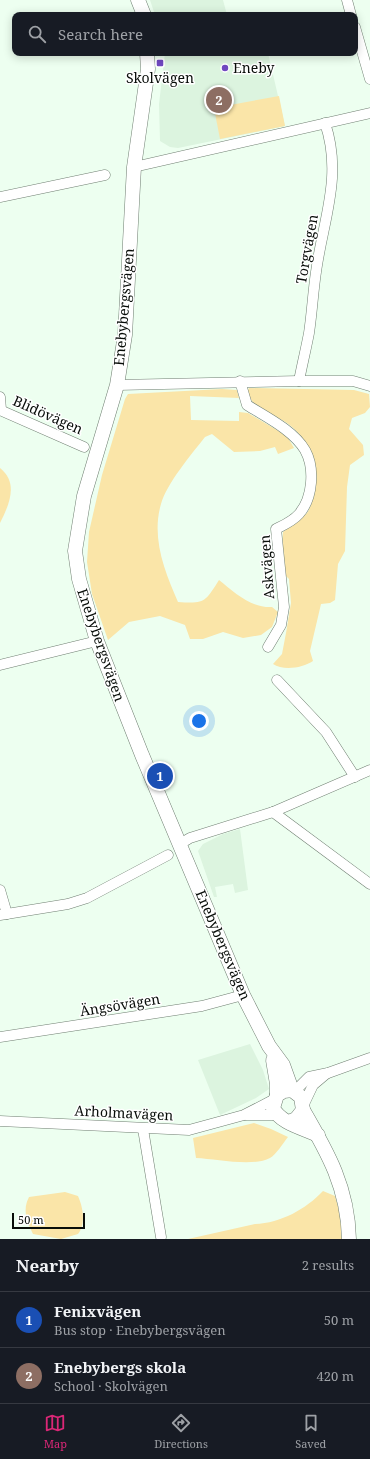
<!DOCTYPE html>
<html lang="en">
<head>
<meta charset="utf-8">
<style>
  :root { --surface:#171b24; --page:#242831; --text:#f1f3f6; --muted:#9ea1a6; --line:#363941; --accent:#db2777 }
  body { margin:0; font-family:"Noto Serif",serif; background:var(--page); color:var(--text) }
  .scale { position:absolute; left:12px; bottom:10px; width:73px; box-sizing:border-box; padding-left:4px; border:2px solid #080d09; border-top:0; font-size:11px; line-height:14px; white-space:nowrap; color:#080d09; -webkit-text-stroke:3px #fff; paint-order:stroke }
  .you { position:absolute; left:199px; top:721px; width:14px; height:14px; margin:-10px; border:3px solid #fff; border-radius:50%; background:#1a73e8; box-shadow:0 0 0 6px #1a73e833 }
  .badge { display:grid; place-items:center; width:26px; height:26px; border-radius:50%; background:var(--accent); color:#fff; font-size:13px; font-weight:700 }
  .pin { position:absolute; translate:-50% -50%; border:2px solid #fff; box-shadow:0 1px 4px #0006 }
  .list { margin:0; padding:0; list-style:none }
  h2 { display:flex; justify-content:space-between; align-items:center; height:52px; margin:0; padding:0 16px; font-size:17px }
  h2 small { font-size:13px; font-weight:400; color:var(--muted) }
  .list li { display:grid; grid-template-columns:26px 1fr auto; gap:12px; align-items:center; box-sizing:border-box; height:56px; padding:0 16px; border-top:1px solid var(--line) }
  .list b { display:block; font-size:15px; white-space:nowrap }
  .list p { margin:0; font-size:13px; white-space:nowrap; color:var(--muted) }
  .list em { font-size:13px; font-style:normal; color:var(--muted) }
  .icon { flex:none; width:22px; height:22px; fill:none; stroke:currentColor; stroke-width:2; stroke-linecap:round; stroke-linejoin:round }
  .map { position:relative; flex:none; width:370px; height:1239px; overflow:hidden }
  .search { position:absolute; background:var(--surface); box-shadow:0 2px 10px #0003; left:12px; right:12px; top:12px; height:44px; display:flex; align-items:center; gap:10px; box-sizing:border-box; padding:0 14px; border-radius:8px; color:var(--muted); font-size:15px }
  .sheet { height:164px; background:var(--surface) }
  nav { display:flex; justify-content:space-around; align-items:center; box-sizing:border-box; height:56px; border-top:1px solid var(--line); background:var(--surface); font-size:11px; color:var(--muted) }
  nav a { display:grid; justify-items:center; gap:2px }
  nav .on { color:var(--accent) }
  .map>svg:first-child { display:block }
</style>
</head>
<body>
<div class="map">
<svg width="370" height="1239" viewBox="0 0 370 1239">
  <rect width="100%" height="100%" fill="#edfff0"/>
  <g fill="#dcf4df">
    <polygon points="150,0 223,0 227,15 155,15"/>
    <polygon points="165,53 268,53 285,126 178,148 170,147 160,141 159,104"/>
    <polygon points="240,829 248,890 235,893 233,884 215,887 217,897 214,897 198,851 203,844 223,834"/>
    <polygon points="250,1044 263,1070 269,1089 256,1098 220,1115 198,1060"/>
  </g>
  <g fill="#fae5a8">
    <polygon points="279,96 285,126 220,139 214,108"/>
    <path d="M 249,388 L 354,390 L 369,394 L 370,407 L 365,413 L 352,418 L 349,429 L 363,445 L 364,455 L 350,465 L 347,487 L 345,551 L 338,564 L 335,600 L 330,603 L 321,604 L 310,651 L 313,661 C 303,668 283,671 273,664 L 282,654 L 286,633 L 291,603 L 289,579 L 285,575 L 282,550 L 283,532 C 291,526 300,520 307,513 C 310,509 311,503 313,499 C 321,472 313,445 292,427 C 279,415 253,411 247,392 Z"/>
    <path d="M 222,389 L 237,390 L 239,398 L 190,396 L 191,420 L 239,421 L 239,412 L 248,413 L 287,436 L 294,448 L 278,454 L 275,447 L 260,451 L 234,452 L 212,434 L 205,437 C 191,455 167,483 161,504 C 151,538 165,572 178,602 C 205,604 205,602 219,580 C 235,593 251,608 272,607 L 278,612 L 272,627 L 261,635 L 243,638 L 223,632 L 203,639 L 190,639 L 185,625 L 160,616 L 129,622 L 108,640 L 92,594 L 87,562 L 89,532 L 102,475 L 125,399 L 128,394 Z"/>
    <path d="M 0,468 C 19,483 9,505 0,523 Z"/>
    <path d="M 254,1123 L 271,1129 L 288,1137 C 283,1143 276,1155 270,1158 C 253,1167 216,1159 196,1158 L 193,1138 Z"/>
    <path d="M 323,1191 L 335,1196 L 340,1213 L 342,1239 L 188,1239 L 255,1224 C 281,1223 306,1209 323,1191 Z"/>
    <path d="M 65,1192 L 78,1196 C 83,1207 86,1224 78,1234 L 61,1239 L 33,1234 C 27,1222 22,1210 29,1197 Z"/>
  </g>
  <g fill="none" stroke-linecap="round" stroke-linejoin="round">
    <g stroke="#707f72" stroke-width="11">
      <g id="minor">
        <polyline points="347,0 351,15"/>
        <polyline points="355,27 370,79"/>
        <polyline points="134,167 370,113"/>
        <polyline points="0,197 105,175"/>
        <path d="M 240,381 L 247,405 C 266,417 293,430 305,450 C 315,468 313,498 299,514 C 293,521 284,525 276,529 L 284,607 L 281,625 L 268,647"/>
        <path d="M 299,381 C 302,365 306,349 309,333 C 312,313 313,292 316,272 C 323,220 343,176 325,123"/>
        <polyline points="117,385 299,381 353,381 370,386"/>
        <polyline points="0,397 1,410"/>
        <polyline points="0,410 84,447"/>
        <polyline points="0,665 97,641"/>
        <polyline points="277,680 326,732 355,777"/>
        <polyline points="273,812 370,884"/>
        <polyline points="180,844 190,838 273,812 370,770"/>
        <polyline points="0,890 7,914"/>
        <polyline points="0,915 68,904 87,898 168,855"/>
        <polyline points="0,1037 202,1006 243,995"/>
        <polyline points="295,1091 309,1077 328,1073 370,1058"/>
        <polyline points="304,1104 313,1085 326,1074"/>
        <polyline points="246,1115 276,1115"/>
        <polyline points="0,1121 189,1130 244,1115 275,1099"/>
        <polyline points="143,1129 161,1237"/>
      </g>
    </g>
    <g stroke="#707f72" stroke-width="15">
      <g id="secondary">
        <polyline points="138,0 144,15"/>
        <polyline points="147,53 148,69 134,167 125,335 117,385 84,496 75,551 79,579 97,641 142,755 243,995 269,1046 283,1065 292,1090"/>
        <polyline points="273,1060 277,1084 277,1095"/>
        <path d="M 303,1110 C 328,1153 348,1188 349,1239"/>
        <path d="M 289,1122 L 296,1119 L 303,1110 L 301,1097 L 292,1090 L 284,1091 L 277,1095 L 273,1108 C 280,1123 303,1128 318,1135"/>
      </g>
    </g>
    <use href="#minor" stroke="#fff" stroke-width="10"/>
    <use href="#secondary" stroke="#fff" stroke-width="14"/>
  </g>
  <g fill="#7048c0" stroke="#fff" stroke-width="1.5">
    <rect x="156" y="59" width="8" height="8" rx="2"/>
    <circle cx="225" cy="68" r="4"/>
  </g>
  <g text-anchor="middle" stroke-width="3" stroke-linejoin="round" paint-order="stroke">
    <g font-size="14" fill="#080d09" stroke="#fff" text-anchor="start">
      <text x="233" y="73">Eneby</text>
      <text x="160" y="83" text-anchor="middle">Skolvägen</text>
    </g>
    <g font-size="14" fill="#080d09" stroke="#fff">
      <text transform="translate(307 249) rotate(-80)" y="5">Torgvägen</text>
      <text transform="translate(124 307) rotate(-85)" y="5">Enebybergsvägen</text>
      <text transform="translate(48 415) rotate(24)" y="5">Blidövägen</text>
      <text transform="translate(267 567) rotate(-94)" y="5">Askvägen</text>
      <text transform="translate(101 645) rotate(71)" y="5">Enebybergsvägen</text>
      <text transform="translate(223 945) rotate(67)" y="5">Enebybergsvägen</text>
      <text transform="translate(120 1005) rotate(-9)" y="5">Ängsövägen</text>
      <text transform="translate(124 1113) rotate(3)" y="5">Arholmavägen</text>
    </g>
  </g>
</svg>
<div class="scale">50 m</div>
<div class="you"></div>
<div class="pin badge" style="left:160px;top:776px;background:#1a4fb4">1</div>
<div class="pin badge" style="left:219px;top:100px;background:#8d6e63">2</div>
<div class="search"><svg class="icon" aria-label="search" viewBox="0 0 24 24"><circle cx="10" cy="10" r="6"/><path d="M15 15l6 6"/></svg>Search here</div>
</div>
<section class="sheet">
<h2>Nearby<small>2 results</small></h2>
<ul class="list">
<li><span class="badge" style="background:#1a4fb4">1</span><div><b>Fenixvägen</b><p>Bus stop · Enebybergsvägen</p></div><em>50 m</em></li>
<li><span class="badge" style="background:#8d6e63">2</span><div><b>Enebybergs skola</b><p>School · Skolvägen</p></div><em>420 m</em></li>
</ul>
</section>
<nav>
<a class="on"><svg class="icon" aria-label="map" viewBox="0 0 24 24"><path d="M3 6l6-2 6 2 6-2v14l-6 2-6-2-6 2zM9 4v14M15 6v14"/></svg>Map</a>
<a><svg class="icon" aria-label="directions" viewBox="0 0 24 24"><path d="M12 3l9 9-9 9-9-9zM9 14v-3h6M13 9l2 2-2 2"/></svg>Directions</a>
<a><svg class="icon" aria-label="saved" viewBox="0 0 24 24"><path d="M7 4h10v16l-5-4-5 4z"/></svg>Saved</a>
</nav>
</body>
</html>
